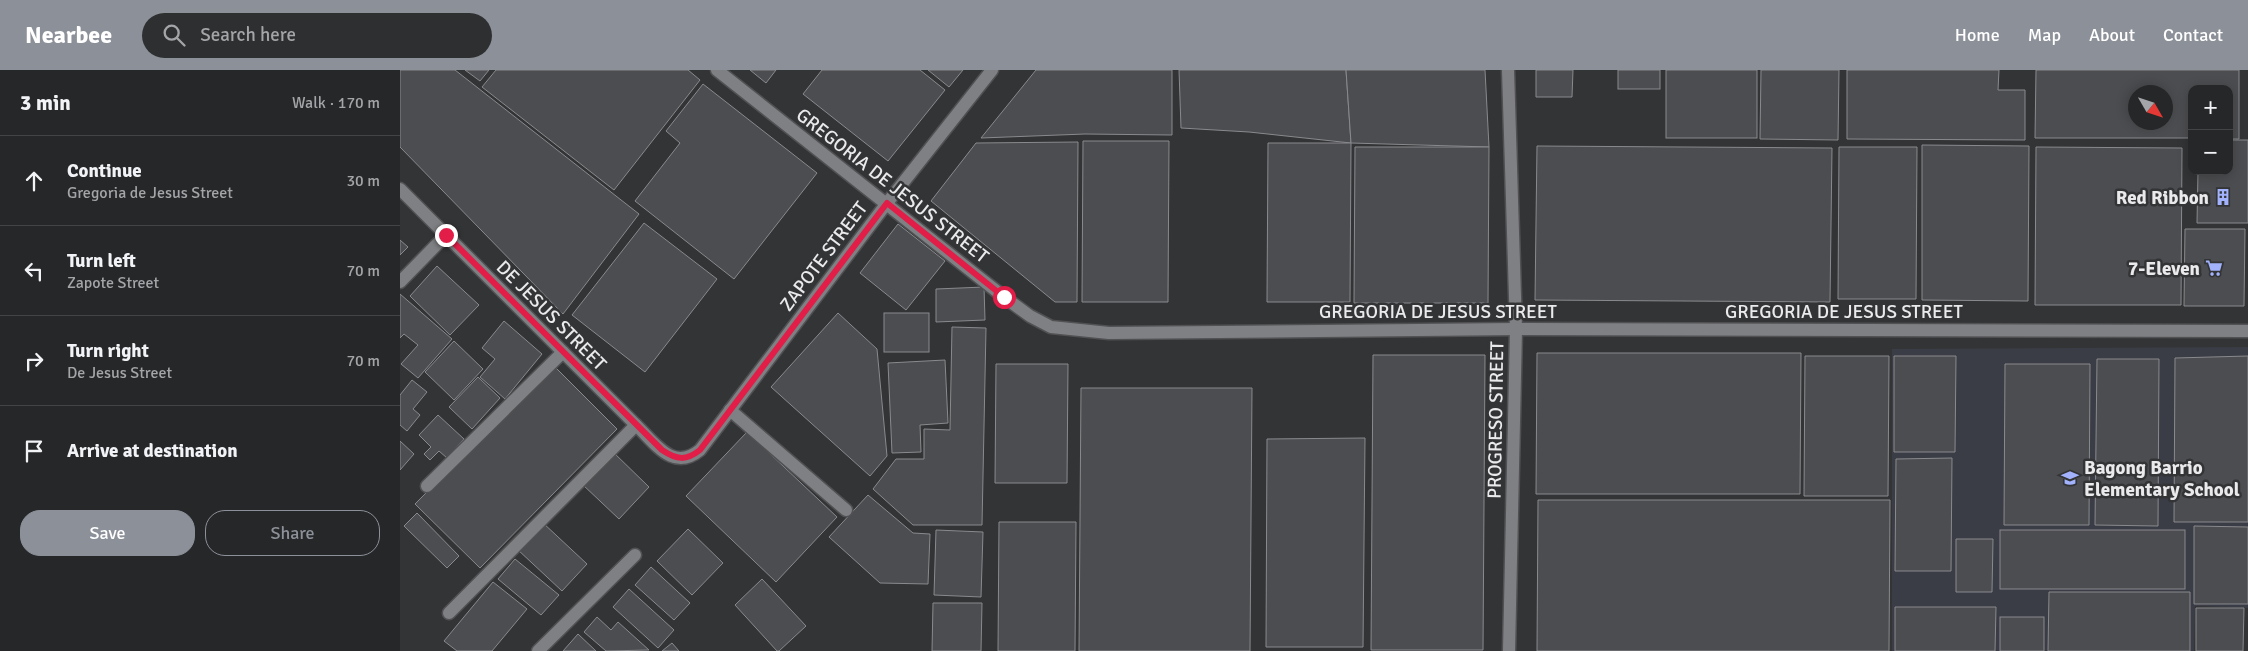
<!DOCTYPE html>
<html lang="en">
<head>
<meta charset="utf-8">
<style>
  :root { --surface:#262728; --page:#2e2f30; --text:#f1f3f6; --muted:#a4a5a8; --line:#424445; --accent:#8c9099 }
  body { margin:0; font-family:Signika,sans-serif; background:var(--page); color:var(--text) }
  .controls { position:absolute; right:15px; top:15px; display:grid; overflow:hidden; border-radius:10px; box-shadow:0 2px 12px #0003 }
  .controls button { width:45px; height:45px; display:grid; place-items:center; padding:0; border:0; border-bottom:1px solid var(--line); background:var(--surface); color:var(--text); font:25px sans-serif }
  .compass { position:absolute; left:1728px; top:15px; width:45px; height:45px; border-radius:50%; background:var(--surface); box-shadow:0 2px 12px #0003; rotate:129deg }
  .stop { position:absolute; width:15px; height:15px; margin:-11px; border:4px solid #e11d48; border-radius:50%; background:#fff }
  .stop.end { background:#e11d48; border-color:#fff; box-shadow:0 1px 5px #0008 }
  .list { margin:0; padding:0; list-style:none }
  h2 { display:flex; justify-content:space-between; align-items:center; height:65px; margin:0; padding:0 20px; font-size:21px }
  h2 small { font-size:16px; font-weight:400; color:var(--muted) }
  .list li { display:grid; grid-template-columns:32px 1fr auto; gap:15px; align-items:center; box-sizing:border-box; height:90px; padding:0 20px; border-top:1px solid var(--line) }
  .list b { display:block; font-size:19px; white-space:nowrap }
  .list p { margin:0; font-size:16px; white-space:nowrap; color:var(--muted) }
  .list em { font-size:16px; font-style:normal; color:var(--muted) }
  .actions { display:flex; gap:10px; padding:15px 20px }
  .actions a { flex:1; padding:11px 0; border:1px solid var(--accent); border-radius:20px; text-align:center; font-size:18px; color:var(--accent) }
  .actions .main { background:var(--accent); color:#fff }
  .icon { flex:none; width:28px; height:28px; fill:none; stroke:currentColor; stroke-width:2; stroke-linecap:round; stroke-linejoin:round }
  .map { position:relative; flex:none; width:1848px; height:581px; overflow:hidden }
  header { display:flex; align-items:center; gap:30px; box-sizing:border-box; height:70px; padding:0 25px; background:var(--accent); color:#fff }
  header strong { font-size:24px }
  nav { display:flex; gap:28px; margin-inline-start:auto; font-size:18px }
  .search { width:350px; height:45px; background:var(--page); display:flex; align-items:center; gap:12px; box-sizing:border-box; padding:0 18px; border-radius:28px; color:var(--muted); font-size:19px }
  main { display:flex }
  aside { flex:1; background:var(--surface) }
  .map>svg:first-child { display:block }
</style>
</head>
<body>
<header>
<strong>Nearbee</strong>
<div class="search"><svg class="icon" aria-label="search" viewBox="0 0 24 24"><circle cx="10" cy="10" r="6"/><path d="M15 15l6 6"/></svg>Search here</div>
<nav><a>Home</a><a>Map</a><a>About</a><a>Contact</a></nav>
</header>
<main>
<aside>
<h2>3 min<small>Walk · 170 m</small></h2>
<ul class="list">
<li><svg class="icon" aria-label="ahead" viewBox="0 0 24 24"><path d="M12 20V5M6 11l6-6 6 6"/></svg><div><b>Continue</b><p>Gregoria de Jesus Street</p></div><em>30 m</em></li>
<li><svg class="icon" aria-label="left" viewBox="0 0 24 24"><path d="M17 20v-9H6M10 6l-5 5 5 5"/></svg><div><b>Turn left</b><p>Zapote Street</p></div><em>70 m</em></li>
<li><svg class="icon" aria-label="right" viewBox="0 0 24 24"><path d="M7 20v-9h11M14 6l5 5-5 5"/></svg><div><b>Turn right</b><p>De Jesus Street</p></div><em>70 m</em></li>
<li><svg class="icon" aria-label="arrive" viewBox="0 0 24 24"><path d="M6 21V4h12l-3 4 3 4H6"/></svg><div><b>Arrive at destination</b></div></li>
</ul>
<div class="actions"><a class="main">Save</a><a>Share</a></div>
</aside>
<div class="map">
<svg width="1848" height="581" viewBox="0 0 1848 581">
  <rect width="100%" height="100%" fill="#333436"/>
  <polygon fill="#3b3d46" points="1848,277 1848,538 1795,536 1794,581 1492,581 1492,279"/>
  <g fill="#4c4d50" stroke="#898a8d" fill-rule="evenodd">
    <polygon points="0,0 55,0 239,144 163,244 0,77"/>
    <polygon points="65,0 89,0 80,11"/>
    <polygon points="96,0 288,0 300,10 214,120 82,17"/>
    <polygon points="350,0 376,0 366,13"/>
    <polygon points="422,0 520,0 545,20 488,91 403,24"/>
    <polygon points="528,0 563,0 549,17"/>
    <polygon points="636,0 772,0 772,65 685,64 581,68"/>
    <polygon points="779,0 946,0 951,73 849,62 781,58"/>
    <polygon points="946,0 1085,0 1089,77 951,73"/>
    <polygon points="1136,0 1173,0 1172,27 1136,27"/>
    <rect x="1218" y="0" width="42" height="19"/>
    <rect x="1266" y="0" width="91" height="68"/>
    <polygon points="1361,0 1439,0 1438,70 1360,69"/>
    <polygon points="1447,0 1599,0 1598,20 1625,20 1625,70 1447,69"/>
    <path d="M 1636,0 L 1839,0 L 1839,69 L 1829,69 L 1829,19 L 1792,19 L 1792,68 L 1635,68 ZM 1736,22 L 1766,22 L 1766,52 L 1736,52 Z"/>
    <polygon points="303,14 417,103 334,209 235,131 280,73 266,61"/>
    <polygon points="1829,70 1848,70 1848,153 1797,153 1798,101 1829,101"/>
    <polygon points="683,71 769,71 768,232 682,232"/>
    <polygon points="678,72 677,232 655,232 531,131 576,73"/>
    <polygon points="868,73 951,73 950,232 867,232"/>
    <polygon points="1522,75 1629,76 1628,231 1522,230"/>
    <polygon points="1137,76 1432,78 1430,232 1135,230"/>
    <polygon points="955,77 1089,77 1088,233 954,233"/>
    <polygon points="1439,77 1517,77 1516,229 1438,229"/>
    <polygon points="1636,77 1782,78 1781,235 1635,235"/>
    <polygon points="244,153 317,209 245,302 172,245"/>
    <polygon points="498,154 545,191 506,240 460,203"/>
    <polygon points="1785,159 1845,159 1844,236 1784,236"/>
    <polygon points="0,170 8,177 0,185"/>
    <polygon points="37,196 79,235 50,265 10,226"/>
    <polygon points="584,217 585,250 536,252 536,219"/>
    <polygon points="0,224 52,269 18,308 1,294 18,275 4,264 0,268"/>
    <polygon points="438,243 477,279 487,386 470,406 371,317"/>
    <rect x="484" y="243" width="45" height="39"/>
    <polygon points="104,251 142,284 105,329 80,307 95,289 82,278"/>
    <polygon points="552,257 586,258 582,455 513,455 473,419 496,389 524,389 524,359 550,360"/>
    <polygon points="54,271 83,299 54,330 25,302"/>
    <polygon points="1137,283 1401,283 1400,424 1136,424"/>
    <polygon points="973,285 1085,285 1083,580 971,580"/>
    <polygon points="1405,286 1489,286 1488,426 1404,426"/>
    <polygon points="1494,286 1556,286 1555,382 1494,382"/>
    <polygon points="1848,286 1848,452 1774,452 1775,288"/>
    <polygon points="1697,289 1759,289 1758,456 1695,455"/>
    <polygon points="545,290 548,353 520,355 521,382 492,383 488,293"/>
    <polygon points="596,294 668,294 667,413 595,413"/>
    <polygon points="1605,294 1690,294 1689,455 1604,455"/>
    <polygon points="153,295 217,359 80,498 15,434"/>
    <polygon points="78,307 100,328 72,359 49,337"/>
    <polygon points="12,310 27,322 13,339 20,345 7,361 0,355 0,325"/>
    <polygon points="681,318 852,318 850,581 679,581"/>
    <polygon points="38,345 64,369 47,388 39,381 30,390 24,384 31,377 19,365"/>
    <polygon points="347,362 437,447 376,512 286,426"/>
    <polygon points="965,368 963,577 866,577 867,369"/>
    <polygon points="0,371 14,384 0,400"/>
    <polygon points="212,381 249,417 219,449 182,414"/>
    <polygon points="1552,388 1551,501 1495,501 1496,389"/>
    <polygon points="468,425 513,463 530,464 528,514 480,513 429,467"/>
    <polygon points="1138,430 1490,430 1489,581 1137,581"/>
    <polygon points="17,443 59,486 47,498 4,456"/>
    <polygon points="142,452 187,494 162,521 117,479"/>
    <polygon points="599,452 676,452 675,581 598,581"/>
    <polygon points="1794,456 1848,457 1848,534 1794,534"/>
    <polygon points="288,459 323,493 292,525 257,491"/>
    <polygon points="536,460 583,462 581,527 534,525"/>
    <rect x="1600" y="460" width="185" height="59"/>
    <polygon points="1556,469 1593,469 1592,522 1556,522"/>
    <polygon points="115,489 159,525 141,545 98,509"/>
    <polygon points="251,497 290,533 274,550 235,515"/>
    <polygon points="362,509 406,556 379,581 377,581 335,535"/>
    <polygon points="93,512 127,539 92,581 57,581 44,571"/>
    <polygon points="229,519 274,560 258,578 213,537"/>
    <polygon points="1649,522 1790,522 1790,581 1648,581"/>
    <polygon points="533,533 582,533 581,581 532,581"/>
    <polygon points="1495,537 1596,537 1595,581 1495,581"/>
    <polygon points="1796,538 1844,538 1843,581 1796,581"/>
    <polygon points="197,547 211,560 218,552 249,580 206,581 184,562"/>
    <rect x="1600" y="547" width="44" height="34"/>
    <polygon points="178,564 196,581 163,581"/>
    <polygon points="272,573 279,581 262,581"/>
  </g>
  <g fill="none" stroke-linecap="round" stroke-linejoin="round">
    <g stroke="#515154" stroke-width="15">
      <g id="minor">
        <polyline points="317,0 604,227 630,246 651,257 709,263 1116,259 1848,261"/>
        <polyline points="1108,0 1116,259 1109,581"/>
        <path d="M 0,119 L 236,355 C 256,374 273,402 300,380 L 487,133 L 592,0"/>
        <polyline points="0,212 46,165"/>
        <polyline points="330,340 446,440"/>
        <polyline points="27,416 163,282"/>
        <polyline points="49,543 236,355"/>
        <polyline points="138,581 235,485"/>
      </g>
    </g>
    <use href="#minor" stroke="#7f8083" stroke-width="12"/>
  </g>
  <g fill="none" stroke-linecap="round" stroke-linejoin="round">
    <path stroke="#e11d48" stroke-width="6" d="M 46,165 L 262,380 C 277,390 286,391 300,380 L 487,133 L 604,227"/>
  </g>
  <defs>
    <g id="building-bare" transform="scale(1.35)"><path d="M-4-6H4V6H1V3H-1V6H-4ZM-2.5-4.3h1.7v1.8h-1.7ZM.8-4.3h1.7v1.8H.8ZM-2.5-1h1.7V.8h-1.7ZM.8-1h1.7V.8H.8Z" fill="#a2b2fd" stroke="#333436" stroke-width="2.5" paint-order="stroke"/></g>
    <g id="supermarket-bare" transform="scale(1.35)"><path d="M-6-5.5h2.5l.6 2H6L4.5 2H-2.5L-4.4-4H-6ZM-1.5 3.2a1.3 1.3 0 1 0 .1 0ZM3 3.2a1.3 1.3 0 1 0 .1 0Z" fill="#a2b2fd" stroke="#333436" stroke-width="2.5" paint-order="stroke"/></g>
    <g id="school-bare" transform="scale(1.35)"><path d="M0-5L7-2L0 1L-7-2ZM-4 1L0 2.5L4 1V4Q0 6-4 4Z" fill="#a2b2fd" stroke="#333436" stroke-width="2.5" paint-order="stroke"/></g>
  </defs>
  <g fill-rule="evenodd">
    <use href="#building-bare" x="1823" y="127"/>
    <use href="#supermarket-bare" x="1814" y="198"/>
    <use href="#school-bare" x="1670" y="408"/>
  </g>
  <g text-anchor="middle" stroke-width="5" stroke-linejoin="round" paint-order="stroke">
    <g font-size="19" fill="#eaeaec" stroke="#333436">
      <text transform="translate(493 115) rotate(38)" y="7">GREGORIA DE JESUS STREET</text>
      <text transform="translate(423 186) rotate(-53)" y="7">ZAPOTE STREET</text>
      <text x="1038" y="248">GREGORIA DE JESUS STREET</text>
      <text x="1444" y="248">GREGORIA DE JESUS STREET</text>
      <text transform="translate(152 245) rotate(45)" y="7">DE JESUS STREET</text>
      <text transform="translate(1095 350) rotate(-89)" y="7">PROGRESO STREET</text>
    </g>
    <g font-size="19" font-weight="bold" fill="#eaeaec" stroke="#333436" text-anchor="end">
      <text x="1809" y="134">Red Ribbon</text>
      <text x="1800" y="205">7-Eleven</text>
      <text x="1684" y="404" text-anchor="start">Bagong Barrio<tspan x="1684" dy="22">Elementary School</tspan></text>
    </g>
  </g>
</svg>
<div class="controls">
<button>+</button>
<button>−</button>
</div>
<svg class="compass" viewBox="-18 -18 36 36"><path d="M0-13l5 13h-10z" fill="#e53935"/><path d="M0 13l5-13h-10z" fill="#a4a5a8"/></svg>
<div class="stop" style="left:604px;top:227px"></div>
<div class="stop end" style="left:46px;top:165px"></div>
</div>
</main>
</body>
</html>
